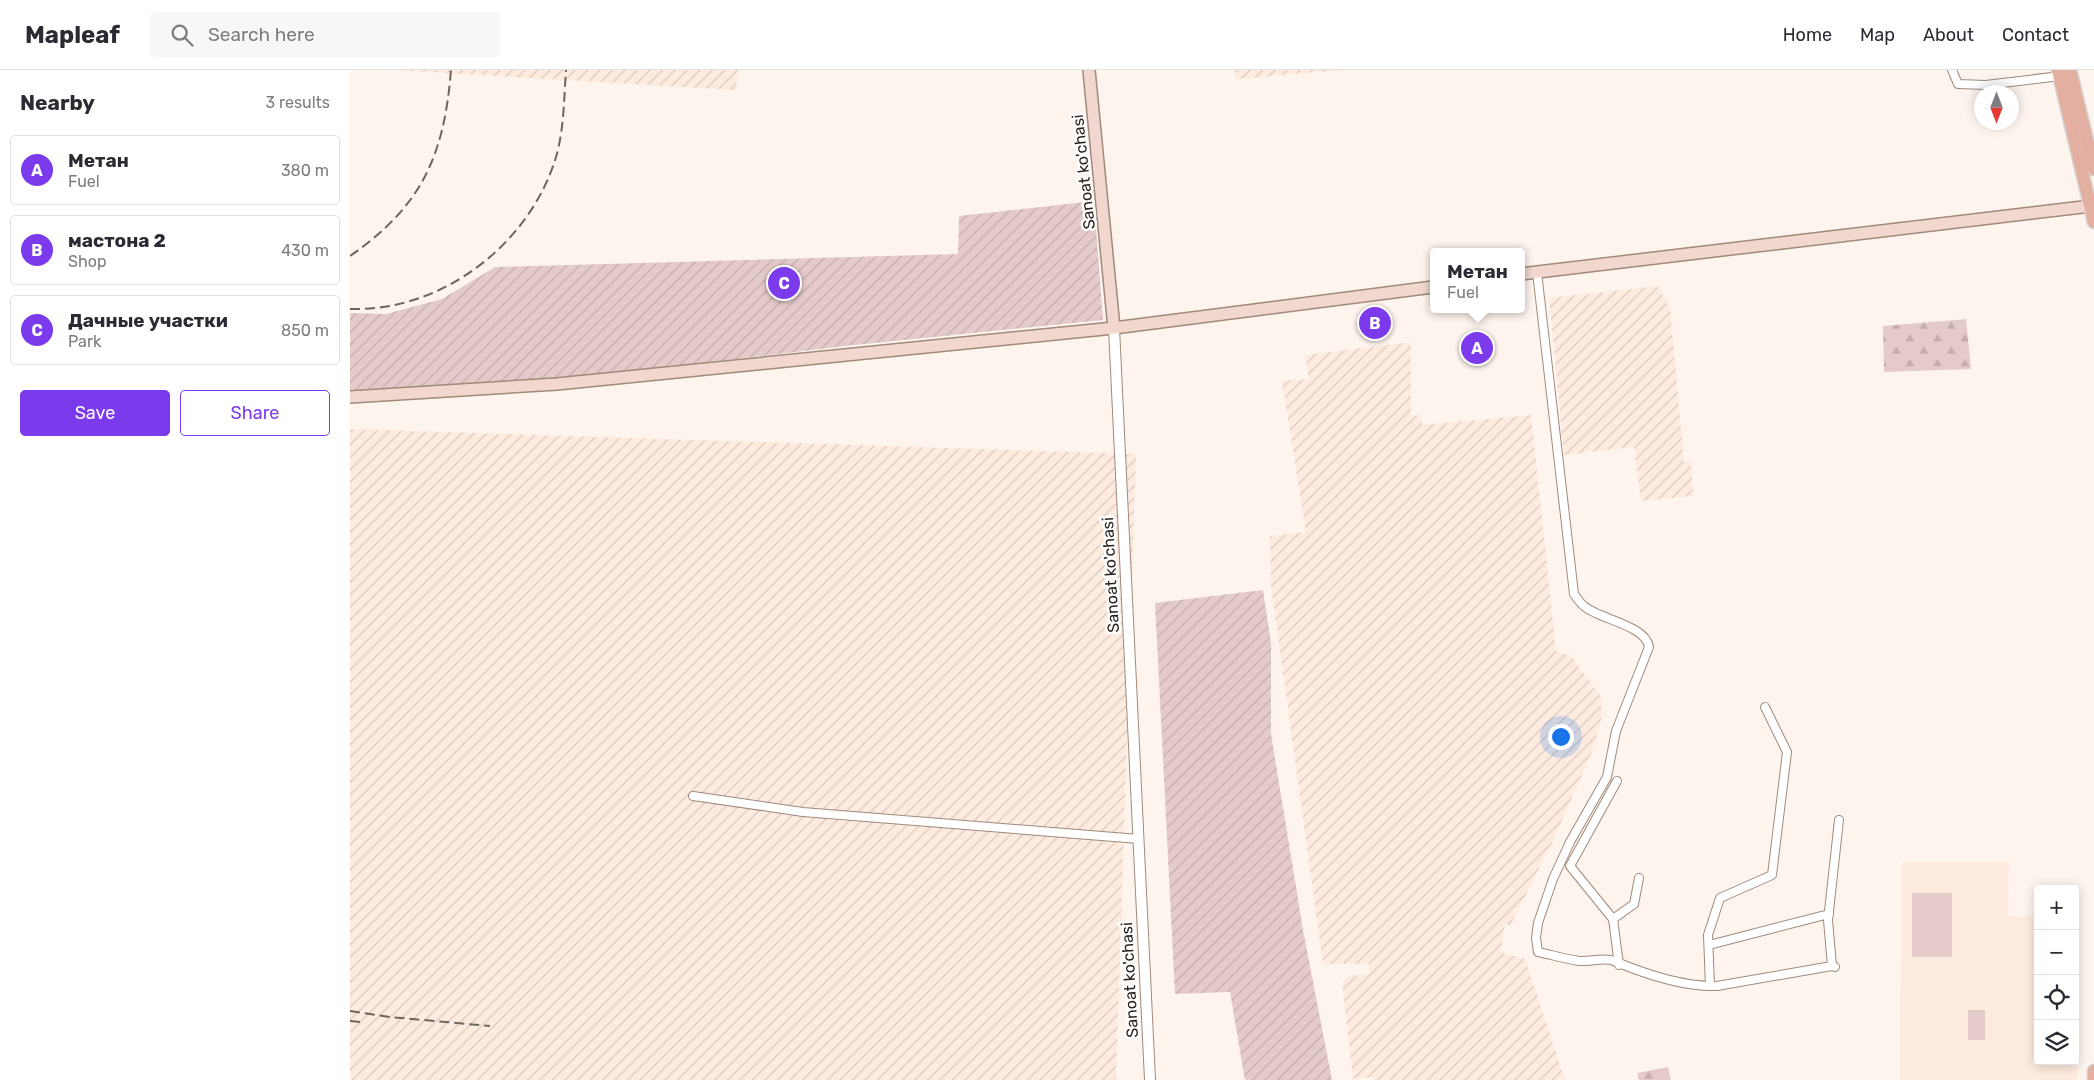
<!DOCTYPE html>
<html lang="en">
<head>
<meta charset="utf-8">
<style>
  :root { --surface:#fff; --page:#f7f7f7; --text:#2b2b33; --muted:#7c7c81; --line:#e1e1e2; --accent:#7c3aed }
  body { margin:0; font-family:Rubik,sans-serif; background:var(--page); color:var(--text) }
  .controls { position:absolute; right:15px; bottom:15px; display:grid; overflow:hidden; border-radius:5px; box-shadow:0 2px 12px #0003 }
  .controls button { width:45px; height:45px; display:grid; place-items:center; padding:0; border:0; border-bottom:1px solid var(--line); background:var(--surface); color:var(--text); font:25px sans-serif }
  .compass { position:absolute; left:1624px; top:15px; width:45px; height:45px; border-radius:50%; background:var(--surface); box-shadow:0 2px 12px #0003; rotate:180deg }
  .you { position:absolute; left:1210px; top:666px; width:18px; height:18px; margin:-12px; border:4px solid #fff; border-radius:50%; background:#1a73e8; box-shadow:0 0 0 8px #1a73e833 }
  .badge { display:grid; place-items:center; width:32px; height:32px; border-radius:50%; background:var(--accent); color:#fff; font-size:16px; font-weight:700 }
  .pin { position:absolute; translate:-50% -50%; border:2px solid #fff; box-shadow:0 1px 5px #0006 }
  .popup { position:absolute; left:1080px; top:178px; width:95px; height:65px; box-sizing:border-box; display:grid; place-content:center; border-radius:5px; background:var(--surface); filter:drop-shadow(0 1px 4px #0005); font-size:16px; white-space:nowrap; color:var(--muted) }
  .popup b { font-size:19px; color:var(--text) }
  .popup::after { content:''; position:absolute; left:50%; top:100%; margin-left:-10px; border:10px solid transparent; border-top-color:var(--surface) }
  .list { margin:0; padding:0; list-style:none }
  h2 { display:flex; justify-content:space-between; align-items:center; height:65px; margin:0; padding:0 20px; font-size:21px }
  h2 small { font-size:16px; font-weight:400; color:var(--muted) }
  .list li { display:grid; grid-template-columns:32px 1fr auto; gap:15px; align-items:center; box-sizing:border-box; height:70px; margin:0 10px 10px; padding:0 10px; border:1px solid var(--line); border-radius:5px }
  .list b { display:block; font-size:19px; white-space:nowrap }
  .list p { margin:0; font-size:16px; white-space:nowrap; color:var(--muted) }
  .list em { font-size:16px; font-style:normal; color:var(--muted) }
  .actions { display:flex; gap:10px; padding:15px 20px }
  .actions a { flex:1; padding:11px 0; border:1px solid var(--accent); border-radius:5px; text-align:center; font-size:18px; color:var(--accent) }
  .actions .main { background:var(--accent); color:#fff }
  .icon { flex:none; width:28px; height:28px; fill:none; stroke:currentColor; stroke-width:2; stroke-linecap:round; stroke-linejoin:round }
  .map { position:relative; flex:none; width:1744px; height:1010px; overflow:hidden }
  header { display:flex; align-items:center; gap:30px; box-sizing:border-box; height:70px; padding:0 25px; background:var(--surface); border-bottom:1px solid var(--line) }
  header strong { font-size:24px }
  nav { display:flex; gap:28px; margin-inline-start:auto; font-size:18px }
  .search { width:350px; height:45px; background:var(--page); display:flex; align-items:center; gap:12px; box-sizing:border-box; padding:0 18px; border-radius:5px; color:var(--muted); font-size:19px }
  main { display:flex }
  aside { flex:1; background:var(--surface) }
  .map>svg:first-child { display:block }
</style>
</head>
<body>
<header>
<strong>Mapleaf</strong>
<div class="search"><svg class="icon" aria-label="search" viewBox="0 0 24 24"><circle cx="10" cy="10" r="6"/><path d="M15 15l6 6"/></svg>Search here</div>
<nav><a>Home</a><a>Map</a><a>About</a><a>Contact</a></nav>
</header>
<main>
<aside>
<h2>Nearby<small>3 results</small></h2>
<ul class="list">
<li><span class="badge">A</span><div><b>Метан</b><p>Fuel</p></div><em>380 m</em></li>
<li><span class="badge">B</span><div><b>мастона 2</b><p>Shop</p></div><em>430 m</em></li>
<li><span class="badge">C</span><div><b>Дачные участки</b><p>Park</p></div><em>850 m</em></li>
</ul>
<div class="actions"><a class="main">Save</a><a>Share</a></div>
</aside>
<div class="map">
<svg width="1744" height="1010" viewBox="0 0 1744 1010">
  <defs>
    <pattern id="industrial-furrows" width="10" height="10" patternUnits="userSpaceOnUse" patternTransform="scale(1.25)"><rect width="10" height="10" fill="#feebdf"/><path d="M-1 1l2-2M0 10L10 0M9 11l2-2" fill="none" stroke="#dac9bf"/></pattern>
    <pattern id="forest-firs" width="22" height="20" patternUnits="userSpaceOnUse" patternTransform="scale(1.25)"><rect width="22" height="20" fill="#e5caca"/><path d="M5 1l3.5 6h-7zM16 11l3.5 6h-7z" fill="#c5adad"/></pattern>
    <pattern id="garden-furrows" width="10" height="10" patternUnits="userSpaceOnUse" patternTransform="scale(1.25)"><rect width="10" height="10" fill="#e5caca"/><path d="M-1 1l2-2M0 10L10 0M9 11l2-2" fill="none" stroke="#c5adad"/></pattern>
  </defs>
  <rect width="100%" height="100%" fill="#fef4ee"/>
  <polygon fill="#feebdf" points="1552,792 1659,792 1658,846 1688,847 1688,991 1725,991 1725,848 1729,848 1727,1010 1550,1010"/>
  <g fill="url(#industrial-furrows)">
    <polygon points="43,0 388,0 386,20"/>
    <polygon points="885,0 992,0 886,9"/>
    <polygon points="1308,216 1320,238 1334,392 1341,393 1343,426 1291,431 1284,377 1214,385 1199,228"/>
    <polygon points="1061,272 1061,346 1071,345 1072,355 1181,345 1206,581 1211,584 1220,584 1251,627 1251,652 1241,684 1205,767 1160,856 1155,854 1150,882 1175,889 1215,1010 1023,1010 1022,1007 1003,1009 992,913 999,906 1019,904 1019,894 973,894 921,516 920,466 956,462 932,311 959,309 955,285"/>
    <polygon points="0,359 786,384 766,1010 0,1010"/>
  </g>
  <g fill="url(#forest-firs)">
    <polygon points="1616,249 1621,299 1534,302 1533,256"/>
    <polygon points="1318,997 1321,1010 1289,1010 1287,1003"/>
  </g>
  <g fill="url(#garden-furrows)">
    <polygon points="744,131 753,250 495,276 132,320 0,325 0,243 36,244 92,229 145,197 608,184 609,146"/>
    <polygon points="913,520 921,573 921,664 953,860 982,1010 895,1010 880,922 825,924 805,533"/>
  </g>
  <g fill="#e5caca">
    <rect x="1562" y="823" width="40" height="64"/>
    <rect x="1618" y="940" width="17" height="30"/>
  </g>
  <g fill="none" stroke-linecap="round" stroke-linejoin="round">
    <g stroke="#9f8a7b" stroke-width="10">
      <g id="minor">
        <polyline points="1602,0 1608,14 1636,15 1710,6"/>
        <path d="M 1187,202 L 1224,524 C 1227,528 1230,533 1234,536 C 1248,549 1296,555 1299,577 L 1266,661 L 1257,707 L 1220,772 L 1203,809 L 1188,853 L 1186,868 L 1188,882 C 1202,885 1216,889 1229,891 C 1240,892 1254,887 1264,891 C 1295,904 1333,917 1367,916 L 1482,896 L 1485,897"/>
        <polyline points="1267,711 1220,796 1263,849 1269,895"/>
        <polyline points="343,726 453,742 789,769"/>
        <polyline points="1263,849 1284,834 1289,808"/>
        <polyline points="1359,875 1479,844"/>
        <polyline points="1482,896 1478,850 1489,750"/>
        <polyline points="1360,916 1358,865 1370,828 1422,805 1437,682 1415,637"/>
      </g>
    </g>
    <g stroke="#9f8a7b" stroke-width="12">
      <polyline id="tertiary" points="764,258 800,1010"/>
    </g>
    <g stroke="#9f8a7b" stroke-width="14">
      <g id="secondary">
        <polyline points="739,0 764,258"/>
        <polyline points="1171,204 1741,136"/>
        <polyline points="0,327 207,314 764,258 1083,217"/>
      </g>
    </g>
    <g stroke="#d5d3d2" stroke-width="15">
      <g id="primary">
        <polyline points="1708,0 1744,152"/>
        <polyline points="1720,0 1744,99"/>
        <polyline points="1744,1010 1744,1001"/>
      </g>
    </g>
    <use href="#minor" stroke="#fff" stroke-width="8"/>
    <use href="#tertiary" stroke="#fff" stroke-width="10"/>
    <use href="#secondary" stroke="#f1d7d0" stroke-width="11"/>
    <use href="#primary" stroke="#e3afa1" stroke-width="12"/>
    <g stroke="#6c645e" stroke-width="2" stroke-dasharray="10 5" stroke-linecap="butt">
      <path d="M 0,186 C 72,136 94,86 101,0"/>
      <path d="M 0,239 C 92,242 180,174 206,87 C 214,60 214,28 216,0"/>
      <polyline points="0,941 40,947 140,956"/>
      <polyline points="0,951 11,952"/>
    </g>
  </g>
  <g text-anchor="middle" stroke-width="5" stroke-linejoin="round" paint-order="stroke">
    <g font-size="16" fill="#2b231d" stroke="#fff">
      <text transform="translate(733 102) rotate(-96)" y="6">Sanoat ko'chasi</text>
      <text transform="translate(760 505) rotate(-93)" y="6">Sanoat ko'chasi</text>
      <text transform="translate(779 910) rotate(-93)" y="6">Sanoat ko'chasi</text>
    </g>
  </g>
</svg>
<div class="controls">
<button>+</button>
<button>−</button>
<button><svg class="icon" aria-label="locate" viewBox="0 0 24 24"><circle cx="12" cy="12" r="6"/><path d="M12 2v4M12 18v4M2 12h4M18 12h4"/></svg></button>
<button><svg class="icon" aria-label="layers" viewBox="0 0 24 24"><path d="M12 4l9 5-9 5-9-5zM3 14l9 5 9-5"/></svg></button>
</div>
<svg class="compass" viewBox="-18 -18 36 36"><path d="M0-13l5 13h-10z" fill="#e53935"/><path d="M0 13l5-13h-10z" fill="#7c7c81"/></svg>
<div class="you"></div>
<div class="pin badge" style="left:1127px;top:278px">A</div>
<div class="popup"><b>Метан</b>Fuel</div>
<div class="pin badge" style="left:1025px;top:253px">B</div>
<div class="pin badge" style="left:434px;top:213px">C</div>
</div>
</main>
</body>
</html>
